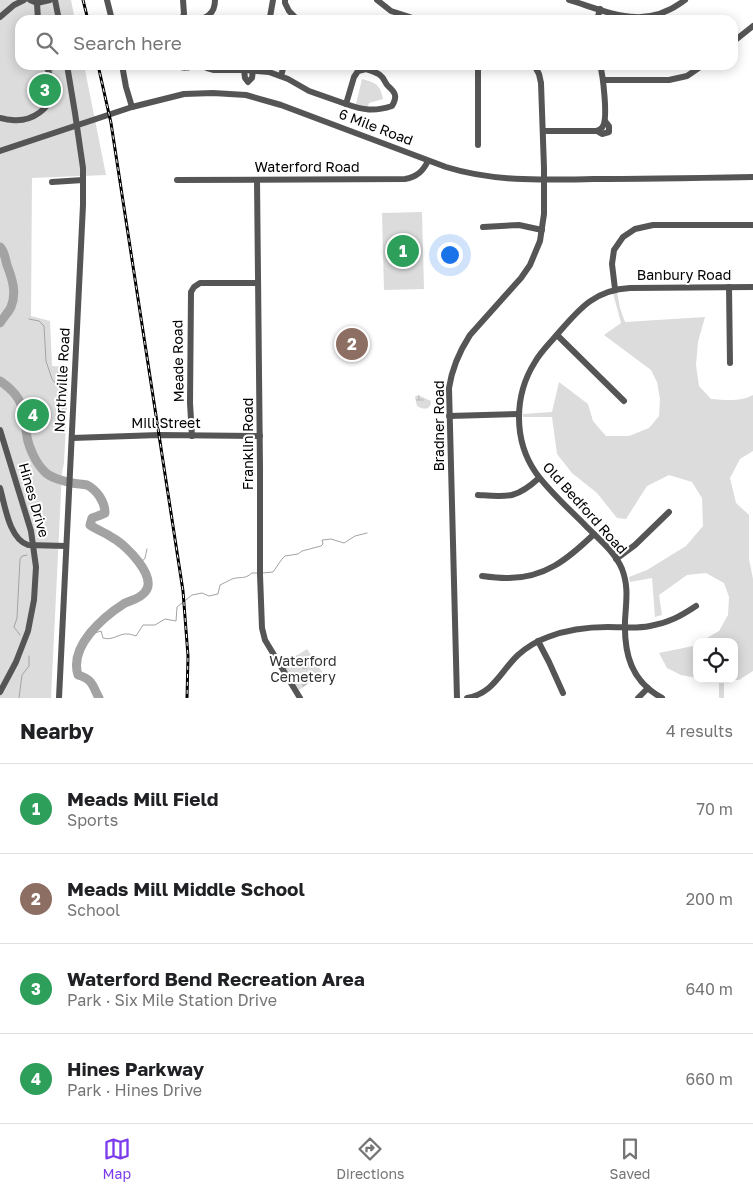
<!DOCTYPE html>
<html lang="en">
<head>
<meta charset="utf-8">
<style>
  :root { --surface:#fff; --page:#f2f2f2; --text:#202124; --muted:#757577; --line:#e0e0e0; --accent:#7c3aed }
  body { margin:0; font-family:"Golos Text",sans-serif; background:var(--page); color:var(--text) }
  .controls { position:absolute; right:15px; bottom:15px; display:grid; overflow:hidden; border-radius:10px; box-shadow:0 2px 12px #0003 }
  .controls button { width:45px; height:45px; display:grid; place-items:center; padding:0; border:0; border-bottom:1px solid var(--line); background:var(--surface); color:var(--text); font:25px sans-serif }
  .you { position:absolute; left:449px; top:254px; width:18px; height:18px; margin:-12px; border:4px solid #fff; border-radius:50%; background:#1a73e8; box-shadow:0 0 0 8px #1a73e833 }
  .badge { display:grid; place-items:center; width:32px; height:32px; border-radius:50%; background:var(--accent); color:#fff; font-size:16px; font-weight:700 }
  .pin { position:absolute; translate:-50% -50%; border:2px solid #fff; box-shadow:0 1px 5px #0006 }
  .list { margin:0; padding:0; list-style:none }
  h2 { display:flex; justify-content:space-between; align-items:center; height:65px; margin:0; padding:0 20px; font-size:21px }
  h2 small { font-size:16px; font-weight:400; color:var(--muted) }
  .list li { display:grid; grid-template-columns:32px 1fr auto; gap:15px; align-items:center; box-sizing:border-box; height:90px; padding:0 20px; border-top:1px solid var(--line) }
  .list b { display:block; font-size:19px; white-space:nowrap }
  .list p { margin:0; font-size:16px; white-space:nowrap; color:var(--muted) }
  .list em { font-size:16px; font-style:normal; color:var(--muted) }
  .icon { flex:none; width:28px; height:28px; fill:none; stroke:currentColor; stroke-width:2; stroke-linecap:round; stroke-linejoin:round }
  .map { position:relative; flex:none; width:753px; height:698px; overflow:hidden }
  .search { position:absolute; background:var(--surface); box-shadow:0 2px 12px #0003; left:15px; right:15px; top:15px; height:55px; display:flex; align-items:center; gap:12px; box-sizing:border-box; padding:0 18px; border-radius:15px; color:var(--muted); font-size:19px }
  .sheet { height:425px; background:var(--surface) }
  nav { display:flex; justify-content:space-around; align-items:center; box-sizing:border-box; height:70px; border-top:1px solid var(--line); background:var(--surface); font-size:14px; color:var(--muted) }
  nav a { display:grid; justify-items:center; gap:2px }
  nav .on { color:var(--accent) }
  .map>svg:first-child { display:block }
</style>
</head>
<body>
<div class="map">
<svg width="753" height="698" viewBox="0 0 753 698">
  <defs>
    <pattern id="wetland-marsh" width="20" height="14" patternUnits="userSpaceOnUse" patternTransform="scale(1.25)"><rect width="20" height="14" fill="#dcdcdc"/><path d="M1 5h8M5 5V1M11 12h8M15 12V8" fill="none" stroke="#bbb"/></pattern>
    <pattern id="cemetery-stones" width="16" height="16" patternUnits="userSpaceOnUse" patternTransform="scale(1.25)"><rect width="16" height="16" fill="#dcdcdc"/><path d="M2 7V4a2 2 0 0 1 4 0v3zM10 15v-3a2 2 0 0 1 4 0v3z" fill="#bbb"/></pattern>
  </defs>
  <rect width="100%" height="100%" fill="#fff"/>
  <path fill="url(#wetland-marsh)" d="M 418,395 L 431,401 C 431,410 423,410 417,406 L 415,397 Z"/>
  <polygon fill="url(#cemetery-stones)" points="307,649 323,673 299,690 282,665"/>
  <g fill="#dcdcdc">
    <polygon points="0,0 71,0 75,20 20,20 20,65 84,65 106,175 32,178 31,316 50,321 52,366 69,367 64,463 62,472 51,698 0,698"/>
    <path d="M 362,79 C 376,83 380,84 383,99 L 369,103 L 368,107 L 356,104 Z"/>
    <polygon points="422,212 424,289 384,290 382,213"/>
    <path d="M 617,291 L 620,308 L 625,322 L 705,317 L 698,342 L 696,365 L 699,386 L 711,399 C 725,400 741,402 753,395 L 753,451 L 740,459 L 730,478 L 736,503 L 749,515 L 749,559 L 753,579 L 753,671 L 739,680 L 724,680 L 724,698 L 719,698 L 719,680 L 702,679 L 734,679 L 734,642 L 700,642 L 719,631 L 728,615 L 729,597 L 724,583 L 706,573 L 687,575 L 659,595 L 662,615 L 655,617 L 652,578 L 630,582 L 629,577 L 647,570 L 686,546 L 703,526 L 702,498 L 692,482 L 669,475 L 647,486 L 626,519 L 617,518 L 597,493 L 572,473 L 557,454 L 552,417 L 523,417 L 523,414 L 552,412 L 559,382 L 588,404 L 593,421 L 606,436 L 629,436 L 649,428 L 659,416 L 660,399 L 657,382 L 651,370 L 604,335 L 621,323 L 613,293 Z"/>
    <polygon points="697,643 697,678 681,675 667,668 659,653 693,646"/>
  </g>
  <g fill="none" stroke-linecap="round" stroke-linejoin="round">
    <g stroke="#a3a3a3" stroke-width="1">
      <polyline points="29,319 39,321 44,326 46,361 52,379 62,391 65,400 64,407 59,415 58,425"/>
      <polyline points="140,564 145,558 147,549"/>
      <polyline points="262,573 273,572 282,559 285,556 298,554 302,551 321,546 323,544 322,540 323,540 331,539 344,543 355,536 367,533"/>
      <polyline points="20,635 14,627 17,618 20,559 22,556 27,555"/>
      <path d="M 89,635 L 101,631 L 103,638 C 113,641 119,633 128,634 C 130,634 133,635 136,636 L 143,625 L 155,625 L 165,619 L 176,621 L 177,607 L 192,595 L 202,593 L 209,596 L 218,594 L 220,585 C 224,583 228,581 232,579 C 241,576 244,580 252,573 L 258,573"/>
      <polyline points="19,698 22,675 29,666 29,656"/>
    </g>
    <g stroke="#a3a3a3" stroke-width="9">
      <path d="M 0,247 C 5,252 5,259 7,265 C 12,278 17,293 11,307 C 8,313 3,318 0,323"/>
      <path d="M 0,381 C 7,386 14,391 19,400 C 25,411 25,425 27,437 C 29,448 36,463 44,471 C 50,478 63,481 72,483 C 77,484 82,484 87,485 C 97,490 105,502 105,513 L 98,516 L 92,518 L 90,525 C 97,530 106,533 113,538 C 126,545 158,577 145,592 C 140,599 131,600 125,603 C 103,617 69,646 78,675 C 93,679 93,687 99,698"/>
    </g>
    <g stroke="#555" stroke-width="6">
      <polyline points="30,0 37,3 50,0"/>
      <polyline points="55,0 59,20"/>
      <polyline points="107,0 112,20"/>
      <polyline points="285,0 285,3 289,11 298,20"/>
      <polyline points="377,0 391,11 419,20"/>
      <path d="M 569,0 C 612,13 645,31 685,0"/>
      <polyline points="37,3 38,20"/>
      <polyline points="0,17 14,5 24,0"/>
      <polyline points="181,20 184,14 183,0"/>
      <path d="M 192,20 L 193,19 C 206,20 215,14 215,0"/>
      <polyline points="271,20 270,17 273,0"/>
      <polyline points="597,20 600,9"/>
      <polyline points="733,42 753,26"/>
      <polyline points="122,65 126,87 132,107"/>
      <path d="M 176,65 C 181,69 190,68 194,65"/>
      <polyline points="201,65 207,68 214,70 244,70 269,72 288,79 309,91 346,104"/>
      <polyline points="478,65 478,145"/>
      <polyline points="47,68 67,65"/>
      <path d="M 366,69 C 371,71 377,72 381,76 C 384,78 385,83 388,86 C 395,92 398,96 392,106 C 374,112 363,110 346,104 L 354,77 L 358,71 Z"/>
      <polyline points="244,70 245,78 248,82 252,78 253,70"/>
      <polyline points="281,76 284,65"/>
      <polyline points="604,80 669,80 687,76 703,65"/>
      <path d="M 0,118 C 4,119 8,120 12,120 C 31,122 53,109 52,88 C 52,80 48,72 47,65"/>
      <path d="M 543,131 L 597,131 C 600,129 602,129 603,126 C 608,118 603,75 600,65"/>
      <polyline points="597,131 602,134 609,132 609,126 605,121"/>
      <path d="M 0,151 L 132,107 L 184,94 L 213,93 L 246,95 L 281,105 L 446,167 C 494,182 544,180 593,179 C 646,179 700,178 753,177"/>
      <path d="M 177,180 L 405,179 C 417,177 423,171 428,161"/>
      <polyline points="257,180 260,468 260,575 262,628 265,640 300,698"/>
      <polyline points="52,182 83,180"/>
      <polyline points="483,227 519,225 542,230"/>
      <polyline points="729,287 730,363"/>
      <polyline points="615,289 612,264 614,250 623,237 635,229 653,225 753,225"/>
      <polyline points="557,335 624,401"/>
      <polyline points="449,416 519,414"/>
      <polyline points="0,430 31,531 36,567 34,600 28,631 16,662 0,692"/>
      <polyline points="192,436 190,403 191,292 194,287 200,283 258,283"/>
      <polyline points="72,438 159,435 260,436"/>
      <path d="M 0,488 C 5,505 9,539 28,545 L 66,546"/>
      <path d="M 478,495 C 508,497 516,499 539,478"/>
      <polyline points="616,559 635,545 669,512"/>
      <path d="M 482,576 C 490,577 498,578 506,578 C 544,579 568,559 594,534"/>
      <polyline points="538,641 549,662 563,693"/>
      <polyline points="59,698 83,205 83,168 75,113 67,65"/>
      <path d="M 457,698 L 449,388 C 452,368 459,352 470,335 L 521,278 L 530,265 L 540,241 L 544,214 L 544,168 L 541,83 L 539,74 L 534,65"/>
      <path d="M 467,698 C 494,693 500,672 518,655 C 527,647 537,641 548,637 C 566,630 589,627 608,627 C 623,627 636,629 650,626 C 668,623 681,616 696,606"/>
      <polyline points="638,698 648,688"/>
      <path d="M 662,698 C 631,681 624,654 625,621 C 626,602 629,587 622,569 C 614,550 596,537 583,523 C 567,507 549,491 536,473 C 513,440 514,395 535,362 C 540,353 547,346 554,338 C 577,312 592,290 630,288 L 753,287"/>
    </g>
    <g stroke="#000" stroke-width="3">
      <g id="rail">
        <polyline points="83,0 88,20"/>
        <polyline points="98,65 111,123 183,591 188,656 187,698"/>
      </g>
    </g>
    <use href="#rail" stroke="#fff" stroke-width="1" stroke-dasharray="4" stroke-linecap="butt"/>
  </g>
  <g text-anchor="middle" stroke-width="4" stroke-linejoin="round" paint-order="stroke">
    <g font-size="14" fill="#000" stroke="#fff">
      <text transform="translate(376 127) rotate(21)" y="5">6 Mile Road</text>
      <text x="307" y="172">Waterford Road</text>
      <text x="684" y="280">Banbury Road</text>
      <text transform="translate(178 361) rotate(-91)" y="5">Meade Road</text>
      <text transform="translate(62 380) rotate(-87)" y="5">Northville Road</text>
      <text x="166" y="428">Mill Street</text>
      <text transform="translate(439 426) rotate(-90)" y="5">Bradner Road</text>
      <text transform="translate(248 444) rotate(-90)" y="5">Franklin Road</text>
      <text transform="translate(34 500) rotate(74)" y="5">Hines Drive</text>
      <text transform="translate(585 508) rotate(48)" y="5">Old Bedford Road</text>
    </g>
    <g font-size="14" fill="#333" stroke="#fff">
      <text x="303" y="666">Waterford<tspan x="303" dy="16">Cemetery</tspan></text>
    </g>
  </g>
</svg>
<div class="controls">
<button><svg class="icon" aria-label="locate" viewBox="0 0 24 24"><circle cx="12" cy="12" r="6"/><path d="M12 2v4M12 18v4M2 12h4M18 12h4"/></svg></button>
</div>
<div class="you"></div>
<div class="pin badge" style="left:403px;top:251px;background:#2e9e5b">1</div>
<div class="pin badge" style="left:352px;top:344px;background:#8d6e63">2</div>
<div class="pin badge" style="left:45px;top:90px;background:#2e9e5b">3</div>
<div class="pin badge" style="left:33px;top:415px;background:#2e9e5b">4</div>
<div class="search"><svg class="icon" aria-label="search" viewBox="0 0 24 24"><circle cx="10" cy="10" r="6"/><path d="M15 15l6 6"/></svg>Search here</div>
</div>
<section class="sheet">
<h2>Nearby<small>4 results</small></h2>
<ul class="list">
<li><span class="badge" style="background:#2e9e5b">1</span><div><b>Meads Mill Field</b><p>Sports</p></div><em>70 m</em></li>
<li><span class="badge" style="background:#8d6e63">2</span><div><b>Meads Mill Middle School</b><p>School</p></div><em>200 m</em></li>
<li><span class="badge" style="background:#2e9e5b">3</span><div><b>Waterford Bend Recreation Area</b><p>Park · Six Mile Station Drive</p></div><em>640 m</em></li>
<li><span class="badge" style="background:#2e9e5b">4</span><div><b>Hines Parkway</b><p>Park · Hines Drive</p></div><em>660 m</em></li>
</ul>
</section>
<nav>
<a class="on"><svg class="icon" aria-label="map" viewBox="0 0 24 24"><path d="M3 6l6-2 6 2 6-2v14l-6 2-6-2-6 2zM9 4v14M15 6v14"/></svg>Map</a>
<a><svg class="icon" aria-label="directions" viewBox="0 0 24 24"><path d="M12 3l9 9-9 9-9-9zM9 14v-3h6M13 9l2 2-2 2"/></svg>Directions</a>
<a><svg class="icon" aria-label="saved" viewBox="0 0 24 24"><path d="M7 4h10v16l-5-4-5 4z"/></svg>Saved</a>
</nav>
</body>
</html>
